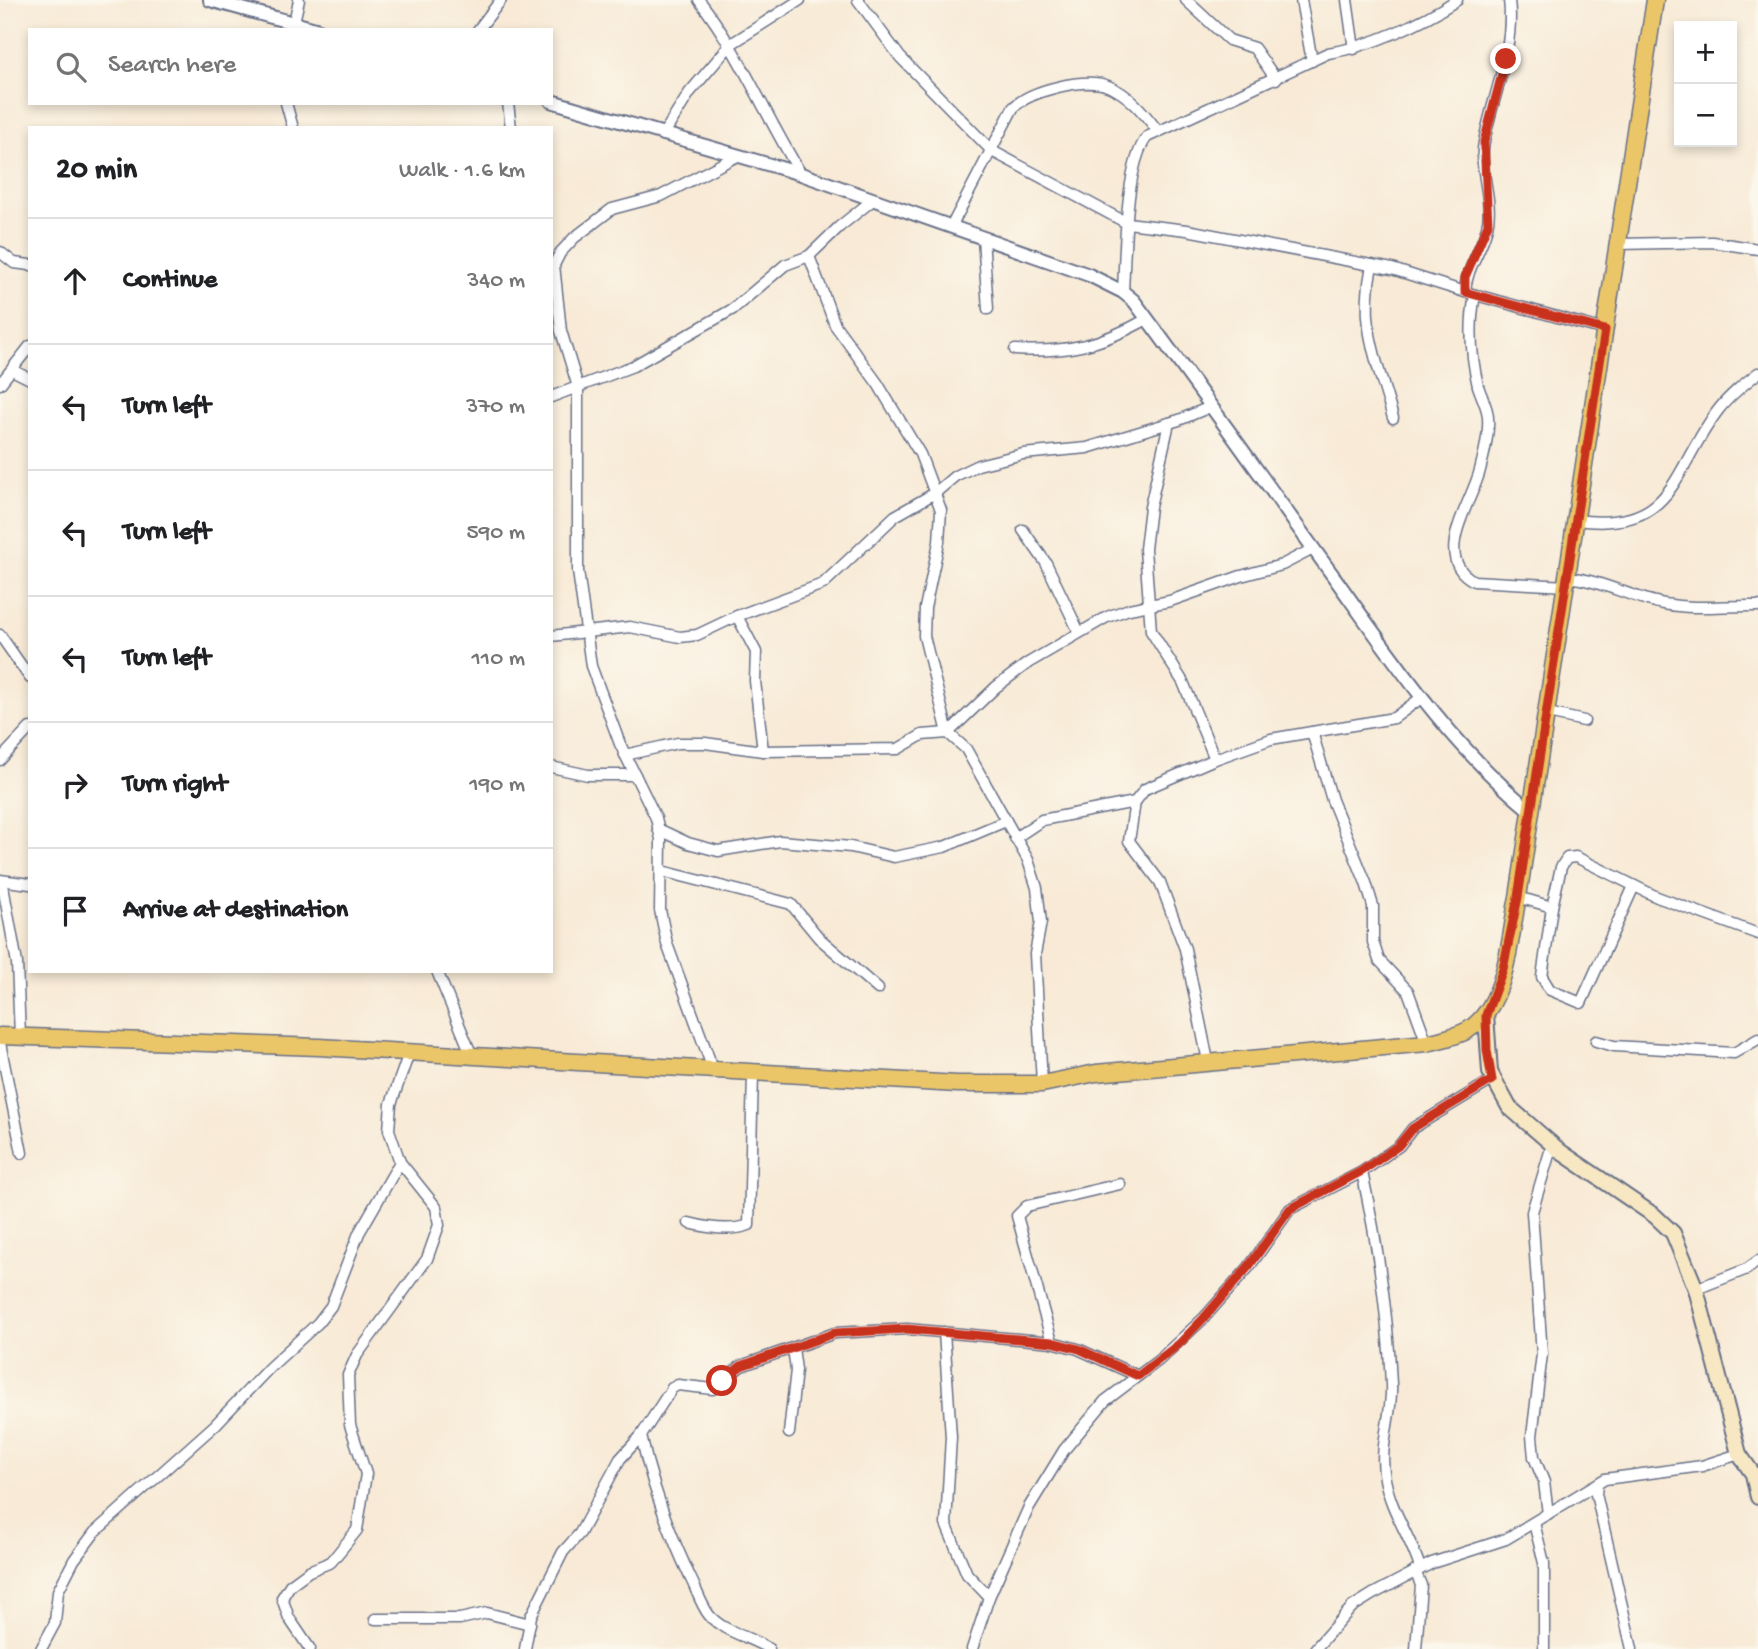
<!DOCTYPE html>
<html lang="en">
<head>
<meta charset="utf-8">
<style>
  :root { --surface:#fff; --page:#f6f6f6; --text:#202124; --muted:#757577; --line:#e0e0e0 }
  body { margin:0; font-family:"Gochi Hand",sans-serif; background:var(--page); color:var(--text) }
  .controls { position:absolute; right:21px; top:21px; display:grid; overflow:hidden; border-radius:0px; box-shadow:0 4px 10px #0003 }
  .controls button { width:63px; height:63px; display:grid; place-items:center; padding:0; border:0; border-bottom:2px solid var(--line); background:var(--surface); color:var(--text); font:35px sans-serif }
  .stop { position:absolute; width:21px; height:21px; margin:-16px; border:5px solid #c8321e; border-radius:50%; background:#fff }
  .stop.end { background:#c8321e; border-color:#fff; box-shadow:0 2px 7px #0008 }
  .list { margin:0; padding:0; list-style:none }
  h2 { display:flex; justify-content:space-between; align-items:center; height:91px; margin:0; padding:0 28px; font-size:30px }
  h2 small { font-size:23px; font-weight:400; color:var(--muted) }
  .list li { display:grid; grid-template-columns:46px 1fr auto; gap:21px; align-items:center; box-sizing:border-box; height:126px; padding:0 28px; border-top:2px solid var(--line) }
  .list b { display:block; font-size:26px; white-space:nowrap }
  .list em { font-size:23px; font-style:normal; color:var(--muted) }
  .icon { flex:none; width:38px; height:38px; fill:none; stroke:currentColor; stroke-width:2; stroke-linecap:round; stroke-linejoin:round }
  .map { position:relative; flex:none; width:1758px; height:1649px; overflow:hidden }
  .search { position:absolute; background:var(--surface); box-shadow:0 4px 10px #0003; left:28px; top:28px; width:525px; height:77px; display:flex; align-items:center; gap:18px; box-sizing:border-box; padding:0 24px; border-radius:0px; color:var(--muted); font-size:26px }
  .panel { position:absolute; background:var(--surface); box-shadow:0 4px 10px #0003; left:28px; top:126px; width:525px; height:847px; border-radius:0px }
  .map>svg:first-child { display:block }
</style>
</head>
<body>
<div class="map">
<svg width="1758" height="1649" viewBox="0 0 1758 1649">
  <rect width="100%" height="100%" fill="#fbf7ec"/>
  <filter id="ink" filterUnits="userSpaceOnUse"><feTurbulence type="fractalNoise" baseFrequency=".0143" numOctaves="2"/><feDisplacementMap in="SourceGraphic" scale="14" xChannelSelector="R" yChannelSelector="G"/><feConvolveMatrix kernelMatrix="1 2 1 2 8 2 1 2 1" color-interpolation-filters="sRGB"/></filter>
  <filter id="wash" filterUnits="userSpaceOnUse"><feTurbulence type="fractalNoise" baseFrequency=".00686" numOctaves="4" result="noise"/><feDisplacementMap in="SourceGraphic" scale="28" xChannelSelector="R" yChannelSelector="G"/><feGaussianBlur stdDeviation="1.57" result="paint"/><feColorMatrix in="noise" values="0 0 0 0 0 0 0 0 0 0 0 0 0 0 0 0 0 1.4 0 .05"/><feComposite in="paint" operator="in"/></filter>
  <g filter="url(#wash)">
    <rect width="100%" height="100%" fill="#f8ead6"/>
  </g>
  <g filter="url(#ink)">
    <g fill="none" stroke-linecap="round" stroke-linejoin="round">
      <g stroke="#687088" stroke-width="13">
        <g id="minor">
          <path d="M 699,0 C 740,53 766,117 801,174"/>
          <polyline points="858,0 900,57 992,151 1127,223 1187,230 1392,269 1465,292"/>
          <polyline points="1186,0 1229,40 1254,48 1276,79"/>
          <polyline points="1301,0 1312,61"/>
          <polyline points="1347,0 1354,49"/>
          <path d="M 1509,0 C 1515,49 1493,94 1484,142 C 1478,170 1494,200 1487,227 C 1482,250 1466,268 1465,292 L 1605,330"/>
          <polyline points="289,30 294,22 299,0"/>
          <polyline points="478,30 501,0"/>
          <polyline points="286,103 293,128"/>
          <polyline points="508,103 511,128"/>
          <polyline points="663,135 690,92 731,44 800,0"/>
          <path d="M 951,227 L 1013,108 C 1030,90 1085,77 1108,86 C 1129,94 1144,113 1157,130"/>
          <polyline points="983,238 988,309"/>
          <polyline points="1619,244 1712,242 1758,249"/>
          <polyline points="0,252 14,263 30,265"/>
          <polyline points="809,256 835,325 878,384 920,454 941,510 939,542 925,608 924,636 948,733 966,749 1028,860 1037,888 1041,922 1035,954 1042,1084"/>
          <path d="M 1372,265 C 1359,327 1377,360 1393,418"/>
          <path d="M 1123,292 C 1125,255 1125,164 1147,137 L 1328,53 C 1370,47 1421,23 1457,0"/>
          <path d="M 1475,295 C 1469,325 1471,356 1478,386 C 1481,395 1485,403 1487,411 C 1491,426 1484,455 1480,470 C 1472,503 1430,558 1474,581 L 1567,586"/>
          <path d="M 1015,350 C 1068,353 1101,345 1147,319"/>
          <polyline points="12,370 30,379"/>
          <polyline points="0,384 30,346"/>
          <polyline points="551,397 633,366 733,309 785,265 809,256 839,227 874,199"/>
          <path d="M 1576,520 C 1677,533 1671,471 1719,409 C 1730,395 1744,384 1758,373"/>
          <polyline points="1023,530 1046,563 1079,632"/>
          <path d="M 1569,577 C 1603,581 1632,598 1664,604 C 1696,610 1726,605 1758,606"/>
          <polyline points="737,616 756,652 755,681 763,751"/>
          <polyline points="0,635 30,678"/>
          <polyline points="551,636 630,627 680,637 697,635 737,616 823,584 895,516 935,493 955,476 978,465 1023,454 1087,448 1179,420 1210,407"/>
          <polyline points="1548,713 1584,721"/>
          <polyline points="1312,732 1332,800 1366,883 1373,906 1373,942 1379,960 1408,991 1427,1043"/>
          <polyline points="625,755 678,743 705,743 763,751 898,749 922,735 948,733 996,687 1028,663 1107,617 1129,609 1170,601 1241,576 1282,565 1313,549"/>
          <polyline points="1215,759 1271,739 1394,718 1421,698"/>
          <polyline points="0,760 30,728"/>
          <polyline points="551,767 588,775 635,775"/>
          <polyline points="1135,802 1129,841 1160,882 1185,949 1208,1061"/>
          <polyline points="658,829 688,843 718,851 780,841 851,847 894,857 944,847 1006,821"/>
          <polyline points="1015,838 1042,820 1135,802 1145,789 1215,759 1183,682 1151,631 1145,549 1150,507 1169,423"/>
          <polyline points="662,871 791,904 819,938 878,989"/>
          <polyline points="0,880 30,884"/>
          <polyline points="2,881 17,963 20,1036"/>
          <polyline points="1518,897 1552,907 1561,867 1567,858 1576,857 1657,897 1758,934"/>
          <polyline points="1552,907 1542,977 1550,990 1581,1003 1634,886"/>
          <polyline points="437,971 472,1056"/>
          <polyline points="1596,1041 1614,1046 1734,1053 1758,1039"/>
          <polyline points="0,1043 22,1153"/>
          <polyline points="714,1072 667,944 660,910 661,839 656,818 620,744 591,666 578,571 578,387 561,331 554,265 560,253 574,238 612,209 661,196 737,156"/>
          <path d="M 1362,1172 C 1377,1241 1388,1313 1391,1384 C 1393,1417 1378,1444 1385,1479 C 1391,1512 1411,1537 1420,1568"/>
          <path d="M 689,1223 C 708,1228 730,1232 749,1225 L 753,1075"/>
          <polyline points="1696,1289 1747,1269 1758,1261"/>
          <polyline points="944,1332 951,1437 946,1524 967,1574 989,1597"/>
          <polyline points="1052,1342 1017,1216 1027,1206 1120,1184"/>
          <polyline points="789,1433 796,1370 793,1348"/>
          <path d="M 641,1436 C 652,1486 668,1530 690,1577 C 696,1588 701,1605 709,1615 C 723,1632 751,1637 769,1649"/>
          <polyline points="1597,1486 1596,1494 1632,1649"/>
          <polyline points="1548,1514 1544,1482 1534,1457 1532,1436 1542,1354 1532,1212 1552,1145"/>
          <polyline points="1534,1523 1544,1563 1544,1649"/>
          <polyline points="1415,1571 1421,1585 1416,1649"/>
          <polyline points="375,1619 460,1619 487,1613 530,1624"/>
          <polyline points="41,1649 55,1623 58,1591 74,1560 95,1532 215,1425 270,1367 318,1323 331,1306 359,1233 400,1162"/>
          <polyline points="310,1649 289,1618 282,1598 290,1585 309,1571 331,1562 357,1530 366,1474 350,1425 348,1375 357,1355 427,1259 439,1225 436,1207 400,1162 389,1130 391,1104 409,1053"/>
          <polyline points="525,1649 531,1616 563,1552 580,1533 620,1459 641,1436 672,1388 678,1385 713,1389 741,1366 835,1333 907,1329 1052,1342 1078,1349 1138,1376"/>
          <polyline points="972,1649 989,1597 1029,1507 1064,1450 1105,1401 1159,1360 1204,1318 1249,1267 1290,1209 1362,1172 1399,1146 1413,1128 1492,1080"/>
          <polyline points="1315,1649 1352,1607 1373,1594 1432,1563 1506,1539 1605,1479 1702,1466 1739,1454"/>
        </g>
      </g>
      <g stroke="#687088" stroke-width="16">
        <g id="tertiary">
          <polyline points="210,0 319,30"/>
          <path d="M 551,101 L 801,174 L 1089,275 L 1123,292 L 1134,301 C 1202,392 1267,485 1334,577 C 1395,662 1451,746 1532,812"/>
        </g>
      </g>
      <g stroke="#687088" stroke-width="18">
        <polyline id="secondary" points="1486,1015 1490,1072 1509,1107 1561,1152 1655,1216 1673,1233 1696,1289 1739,1454 1753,1474 1758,1497"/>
      </g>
      <g stroke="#687088" stroke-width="19">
        <path id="primary" d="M 0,1036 L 319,1047 L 958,1084 L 1042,1084 L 1096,1073 L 1427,1043 C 1441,1039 1456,1037 1468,1030 C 1508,1005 1509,938 1518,897 L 1655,0"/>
      </g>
      <use href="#minor" stroke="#fff" stroke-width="10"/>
      <use href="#tertiary" stroke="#fff" stroke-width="12"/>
      <use href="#secondary" stroke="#f7e8c3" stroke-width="14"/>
      <use href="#primary" stroke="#ebc669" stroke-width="16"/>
    </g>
  </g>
  <g fill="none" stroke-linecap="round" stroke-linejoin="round" filter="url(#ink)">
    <polyline stroke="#c8321e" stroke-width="9" points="722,1381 741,1366 835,1333 907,1329 1052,1342 1079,1349 1138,1376 1179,1344 1204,1318 1249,1266 1290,1209 1362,1171 1398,1146 1413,1128 1492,1080 1487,1050 1486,1015 1503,969 1518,897 1605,330 1465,292 1465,277 1488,224 1484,142 1506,59"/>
  </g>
</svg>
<div class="controls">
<button>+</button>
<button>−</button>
</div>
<div class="stop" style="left:722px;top:1381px"></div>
<div class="stop end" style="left:1506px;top:59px"></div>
<div class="search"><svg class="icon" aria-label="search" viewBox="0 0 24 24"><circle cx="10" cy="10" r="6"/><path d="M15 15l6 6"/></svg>Search here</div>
<section class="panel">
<h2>20 min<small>Walk · 1.6 km</small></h2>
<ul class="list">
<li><svg class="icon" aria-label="ahead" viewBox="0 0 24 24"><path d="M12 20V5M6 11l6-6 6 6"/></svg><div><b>Continue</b></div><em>340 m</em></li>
<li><svg class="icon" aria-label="left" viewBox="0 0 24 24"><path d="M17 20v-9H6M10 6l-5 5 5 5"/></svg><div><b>Turn left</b></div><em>370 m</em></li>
<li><svg class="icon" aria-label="left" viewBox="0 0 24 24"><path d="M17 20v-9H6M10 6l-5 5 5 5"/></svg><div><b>Turn left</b></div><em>590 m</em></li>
<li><svg class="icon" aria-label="left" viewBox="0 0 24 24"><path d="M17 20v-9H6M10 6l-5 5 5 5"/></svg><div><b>Turn left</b></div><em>110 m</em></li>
<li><svg class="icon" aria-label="right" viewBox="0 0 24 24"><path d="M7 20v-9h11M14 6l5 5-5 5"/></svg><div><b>Turn right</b></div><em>190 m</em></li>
<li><svg class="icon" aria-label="arrive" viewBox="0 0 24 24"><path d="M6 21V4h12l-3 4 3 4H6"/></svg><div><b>Arrive at destination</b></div></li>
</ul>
</section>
</div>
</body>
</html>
